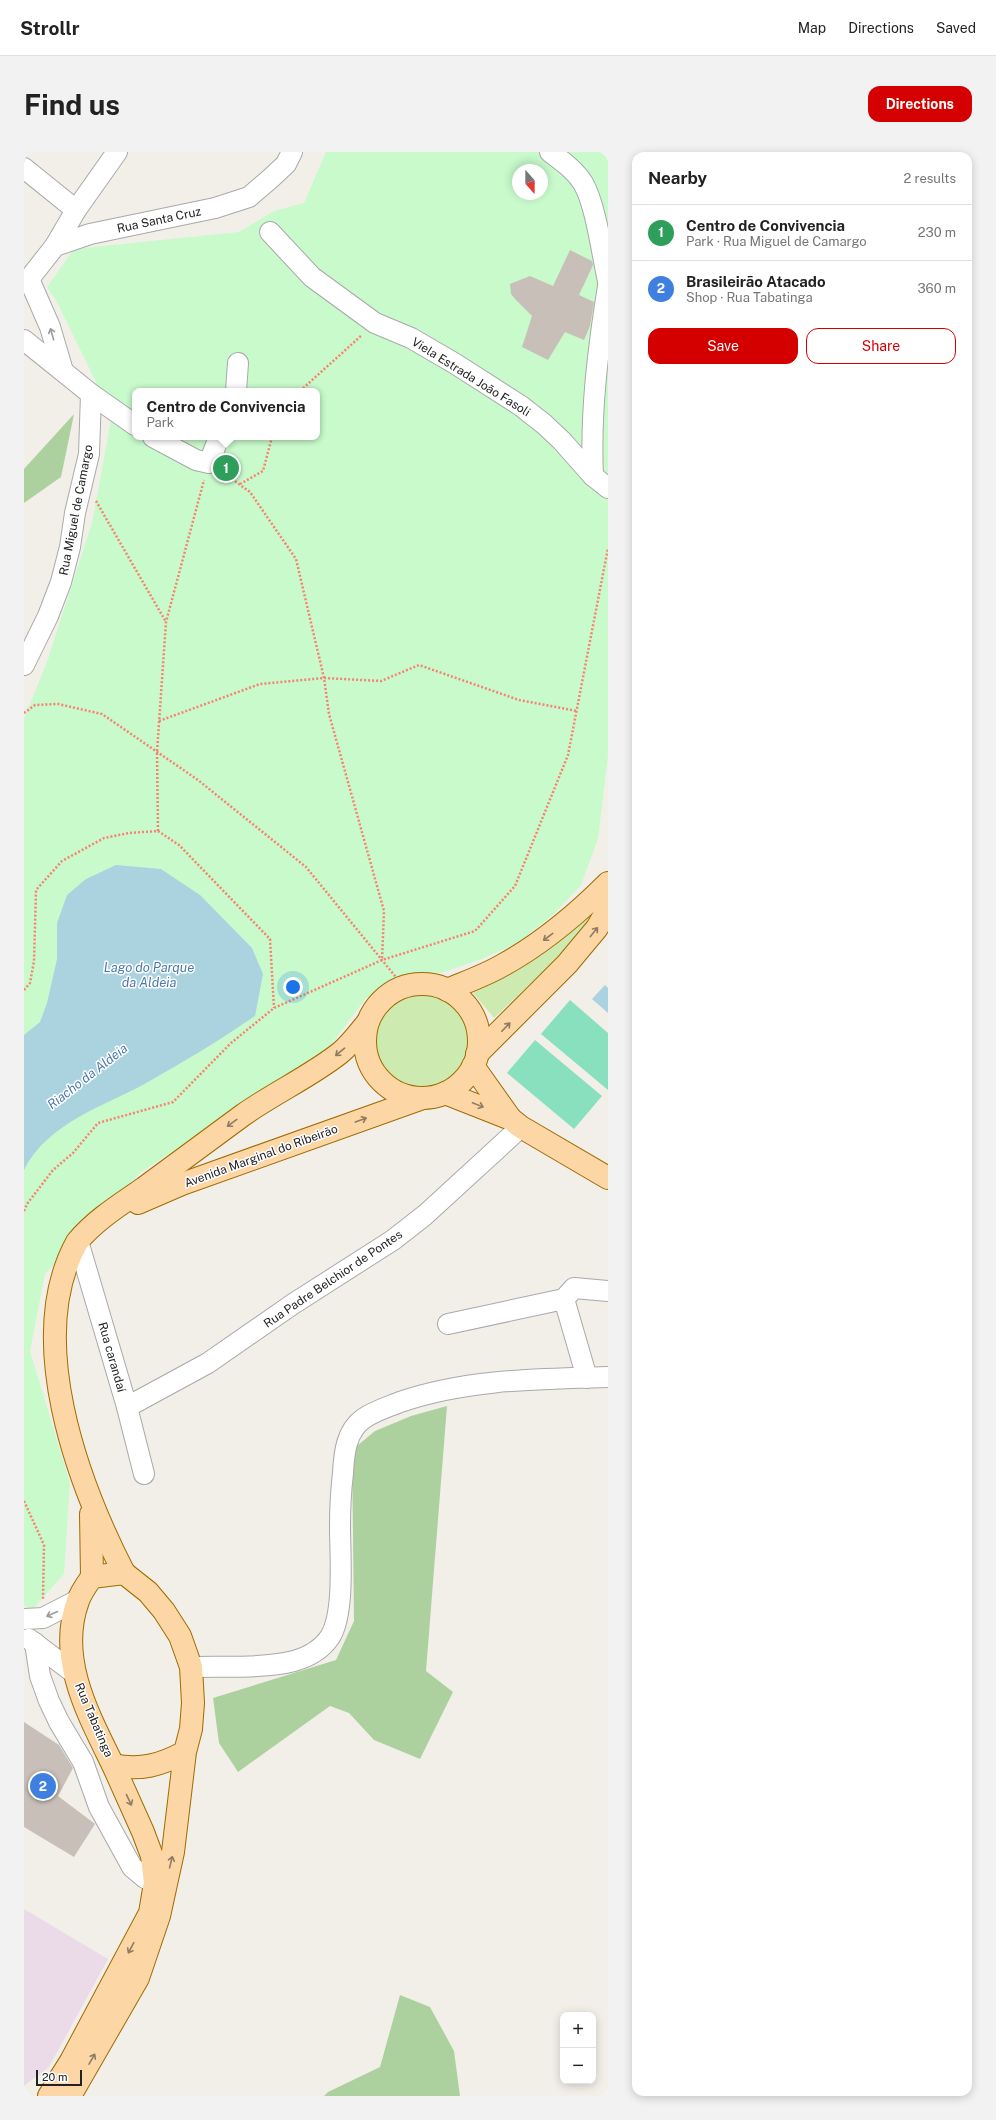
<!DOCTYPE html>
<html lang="en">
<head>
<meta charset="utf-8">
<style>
  :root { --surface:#fff; --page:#f2f2f2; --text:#222; --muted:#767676; --line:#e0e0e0; --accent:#d40000 }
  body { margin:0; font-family:"Public Sans",sans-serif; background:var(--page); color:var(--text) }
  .controls { position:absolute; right:12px; bottom:12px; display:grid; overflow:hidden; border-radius:8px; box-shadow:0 2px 10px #0003 }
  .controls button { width:36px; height:36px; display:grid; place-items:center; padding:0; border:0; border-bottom:1px solid var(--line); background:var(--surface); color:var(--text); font:20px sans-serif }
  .compass { position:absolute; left:488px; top:12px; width:36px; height:36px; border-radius:50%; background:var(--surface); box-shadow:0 2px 10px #0003; rotate:159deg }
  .scale { position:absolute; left:12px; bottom:10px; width:46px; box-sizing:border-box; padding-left:4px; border:2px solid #222; border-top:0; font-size:11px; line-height:14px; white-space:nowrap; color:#222; -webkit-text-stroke:3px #fff; paint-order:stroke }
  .you { position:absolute; left:269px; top:835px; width:14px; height:14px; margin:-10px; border:3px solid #fff; border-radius:50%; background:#1a73e8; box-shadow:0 0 0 6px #1a73e833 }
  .badge { display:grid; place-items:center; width:26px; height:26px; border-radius:50%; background:var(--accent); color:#fff; font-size:13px; font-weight:700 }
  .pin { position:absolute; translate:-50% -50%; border:2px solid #fff; box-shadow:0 1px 4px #0006 }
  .popup { position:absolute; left:108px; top:236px; width:188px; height:52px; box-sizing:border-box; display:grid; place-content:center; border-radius:8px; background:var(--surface); filter:drop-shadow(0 1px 3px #0005); font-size:13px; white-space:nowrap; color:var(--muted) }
  .popup b { font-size:15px; color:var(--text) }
  .popup::after { content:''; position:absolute; left:50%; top:100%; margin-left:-8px; border:8px solid transparent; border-top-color:var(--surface) }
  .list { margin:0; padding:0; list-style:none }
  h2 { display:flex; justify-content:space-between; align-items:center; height:52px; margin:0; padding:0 16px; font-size:17px }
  h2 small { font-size:13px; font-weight:400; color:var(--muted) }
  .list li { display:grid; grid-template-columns:26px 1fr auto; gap:12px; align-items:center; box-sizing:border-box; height:56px; padding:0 16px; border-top:1px solid var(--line) }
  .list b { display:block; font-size:15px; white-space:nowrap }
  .list p { margin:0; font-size:13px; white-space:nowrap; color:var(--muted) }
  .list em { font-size:13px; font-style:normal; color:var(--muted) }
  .actions { display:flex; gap:8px; padding:12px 16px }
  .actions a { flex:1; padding:9px 0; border:1px solid var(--accent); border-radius:12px; text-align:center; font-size:14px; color:var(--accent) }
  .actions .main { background:var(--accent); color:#fff }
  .map { position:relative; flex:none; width:584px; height:1944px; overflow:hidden; border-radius:12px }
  header { display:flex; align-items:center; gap:24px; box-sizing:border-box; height:56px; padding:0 20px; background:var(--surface); border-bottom:1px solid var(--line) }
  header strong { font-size:19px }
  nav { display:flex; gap:22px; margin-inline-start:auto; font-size:14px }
  .intro { display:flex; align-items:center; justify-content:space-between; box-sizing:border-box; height:96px; padding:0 24px }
  h1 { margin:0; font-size:28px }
  .button { padding:10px 18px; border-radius:12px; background:var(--accent); color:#fff; font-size:14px; font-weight:700 }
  main { display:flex; gap:24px; padding:0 24px }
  aside { flex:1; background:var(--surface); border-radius:12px; box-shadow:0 2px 10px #0003 }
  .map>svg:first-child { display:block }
</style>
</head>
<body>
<header>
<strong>Strollr</strong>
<nav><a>Map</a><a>Directions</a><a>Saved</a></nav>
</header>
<div class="intro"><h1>Find us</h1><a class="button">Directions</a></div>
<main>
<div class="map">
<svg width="584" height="1944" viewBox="0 0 584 1944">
  <rect width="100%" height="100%" fill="#f2efe9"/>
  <polygon fill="#ebdbe8" points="0,1757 84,1807 25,1915 0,1934"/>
  <g fill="#cdebb0">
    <polygon points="564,757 569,763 530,809 470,866 444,835"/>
    <circle cx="397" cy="889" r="49"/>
  </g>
  <g fill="#add19e">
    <polygon points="50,262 37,325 0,351 0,317"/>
    <polygon points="423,1254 402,1519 429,1540 396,1607 350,1588 325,1561 306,1554 214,1620 195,1591 189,1546 312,1508 330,1469 328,1298 351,1279 387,1264"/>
    <polygon points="376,1843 406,1855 430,1899 436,1944 300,1944 304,1940 356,1915"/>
  </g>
  <path fill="#c8facc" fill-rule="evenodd" d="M 302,0 L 584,0 L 584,603 L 574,687 L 557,733 L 531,761 L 495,790 L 458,807 L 342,846 L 300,902 L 117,1020 L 21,1122 L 6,1199 L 46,1331 L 40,1422 L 8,1458 L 0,1453 L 0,567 L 23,510 L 68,371 L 88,263 L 32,148 L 23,135 L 50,97 L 215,80 L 250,59 L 280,51 ZM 494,18 L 518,18 L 518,42 L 494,42 ZM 111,239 L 293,239 L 293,285 L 111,285 Z"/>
  <g fill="#88e0be">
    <polygon points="546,848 584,881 584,938 517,882"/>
    <polygon points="511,888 578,944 550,977 483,921"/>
  </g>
  <g fill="#aad3df">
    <path d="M 92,713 L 137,717 L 176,743 L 228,796 L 239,822 L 231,864 C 196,888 161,909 124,930 C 81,954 24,970 0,1018 L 0,883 L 16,870 L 23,851 L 33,807 L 33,771 L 43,743 L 62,727 Z"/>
    <polygon points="581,833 584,836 584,861 568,847"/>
  </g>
  <g fill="#c7bfb8">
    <polygon points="546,98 568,109 569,113 555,143 570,150 566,174 560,188 541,180 524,208 498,195 508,164 492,148 487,142 486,132 506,124 529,134"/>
    <polygon points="0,1570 35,1593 49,1616 34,1644 71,1672 50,1705 0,1675"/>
  </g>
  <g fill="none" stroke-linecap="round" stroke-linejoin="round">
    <g stroke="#a9a9a9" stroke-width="22">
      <g id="minor">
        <path d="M 526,0 C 538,9 551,18 559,31 C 572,53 578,103 584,129"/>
        <polyline points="0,16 52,58"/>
        <polyline points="246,80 288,125 351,171 387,186 430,211 497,254 520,272 538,289 569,324 584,336"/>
        <polyline points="31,94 52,58 93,0"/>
        <polyline points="5,127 26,175 39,219"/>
        <polyline points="0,130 5,127 31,94 66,82 191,56 225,45 246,27 262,12 268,0"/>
        <polyline points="0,188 67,242 111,273"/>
        <polyline points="212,239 214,211"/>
        <polyline points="129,285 172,308 185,311 195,285"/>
        <path d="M 569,324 C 566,261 574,197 584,134"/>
        <polyline points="0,513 24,464 37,430 46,395 51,361 65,302 67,242"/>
        <polyline points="54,1089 103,1255 120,1322"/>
        <polyline points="540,1147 563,1226"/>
        <polyline points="424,1172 540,1147 550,1136 584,1139"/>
        <polyline points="103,1255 184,1211 269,1152 369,1088 401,1063 497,975"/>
        <polyline points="0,1467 19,1466 54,1448"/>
        <polyline points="5,1487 50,1521"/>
        <polyline points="11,1491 16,1524 25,1549 35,1570 59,1610 75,1655 108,1715 121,1726 131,1731"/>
        <path d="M 167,1515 C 201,1514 237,1517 270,1509 C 284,1505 298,1497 306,1485 C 321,1461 316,1403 316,1374 C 316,1356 317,1338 319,1321 C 320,1302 322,1279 339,1267 C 350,1259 364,1255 376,1250 C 443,1227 514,1227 584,1225"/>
      </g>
    </g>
    <g stroke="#a06b00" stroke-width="24">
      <g id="major">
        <circle cx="398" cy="889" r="57"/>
        <path d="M 423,838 C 442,830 462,823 479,813 C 519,791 552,763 584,731"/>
        <polyline points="453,902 543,812 573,776 584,757"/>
        <polyline points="449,914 486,966"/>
        <polyline points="421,941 487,967 497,975 584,1026"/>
        <polyline points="114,1051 158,1032 399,946"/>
        <polyline points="67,1362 68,1425"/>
        <path d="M 100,1421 C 53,1329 0,1186 53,1090 C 71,1068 97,1052 120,1036 C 153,1012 186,987 219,963 C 250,941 287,924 316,901 C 326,893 335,881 343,871"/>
        <polyline points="25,1944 47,1909 126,1761 131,1731 128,1704 119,1680 89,1613"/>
        <path d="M 46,1944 L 114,1826 L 135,1764 L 149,1700 L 161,1600 L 167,1577 L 169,1551 L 167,1515 L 156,1484 L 140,1459 L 124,1440 L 100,1421 L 68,1425 C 63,1432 57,1440 54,1449 C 33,1506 64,1562 89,1613 C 116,1619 137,1613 161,1600"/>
      </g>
    </g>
    <g stroke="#fa8072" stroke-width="2.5" stroke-dasharray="2 2" stroke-linecap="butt">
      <polyline points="276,239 338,183"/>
      <polyline points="198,320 226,340 272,407 300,526 305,562 360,759 358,808"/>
      <polyline points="216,332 239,319 248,285"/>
      <polyline points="72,349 142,470"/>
      <polyline points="0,561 11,553 34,552 78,562 174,628 282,715 380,835"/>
      <polyline points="135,569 236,532 300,526 357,529 395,513 495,548 553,559"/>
      <polyline points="134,679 133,600 142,470 180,328"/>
      <polyline points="0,838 6,831 10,809 12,738 38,709 80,686 105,681 134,679 155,693 246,787 250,856"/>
      <polyline points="0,1059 3,1052 29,1018 49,1001 74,971 149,950 207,891 250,856 358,808 451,779 491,734 544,603 584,396"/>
      <polyline points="0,1349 20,1393 19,1447"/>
    </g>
    <use href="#minor" stroke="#fff" stroke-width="20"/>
    <use href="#major" stroke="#fcd6a4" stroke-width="22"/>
  </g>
  <defs><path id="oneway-shaft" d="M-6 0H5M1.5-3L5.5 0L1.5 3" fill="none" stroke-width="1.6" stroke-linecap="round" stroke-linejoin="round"/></defs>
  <g stroke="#9c9c9c">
    <use href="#oneway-shaft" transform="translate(28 182) rotate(-106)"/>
    <use href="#oneway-shaft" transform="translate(28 1462) rotate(156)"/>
  </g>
  <g stroke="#8f7c63">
    <use href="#oneway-shaft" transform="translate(570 780) rotate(-51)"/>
    <use href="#oneway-shaft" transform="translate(524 785) rotate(143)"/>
    <use href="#oneway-shaft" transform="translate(482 875) rotate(-46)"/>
    <use href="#oneway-shaft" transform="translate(316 900) rotate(140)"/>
    <use href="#oneway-shaft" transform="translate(454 953) rotate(22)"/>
    <use href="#oneway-shaft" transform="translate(337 968) rotate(-20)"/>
    <use href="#oneway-shaft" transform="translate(208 971) rotate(144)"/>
    <use href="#oneway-shaft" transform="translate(105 1648) rotate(65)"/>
    <use href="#oneway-shaft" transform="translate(147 1710) rotate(-76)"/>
    <use href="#oneway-shaft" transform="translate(107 1796) rotate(118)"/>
    <use href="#oneway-shaft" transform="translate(68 1907) rotate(-60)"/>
  </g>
  <g text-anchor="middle" stroke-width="3" stroke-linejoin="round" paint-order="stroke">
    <g font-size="12" fill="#222" stroke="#fff">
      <text transform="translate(135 68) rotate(-12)" y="4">Rua Santa Cruz</text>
      <text transform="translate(447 225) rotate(32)" y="4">Viela Estrada João Fasoli</text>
      <text transform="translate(52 358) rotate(-79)" y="4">Rua Miguel de Camargo</text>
      <text transform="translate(237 1004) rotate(-20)" y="4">Avenida Marginal do Ribeirão</text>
      <text transform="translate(309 1127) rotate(-34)" y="4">Rua Padre Belchior de Pontes</text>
      <text transform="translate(88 1205) rotate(74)" y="4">Rua carandaí</text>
      <text transform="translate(70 1568) rotate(67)" y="4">Rua Tabatinga</text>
    </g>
    <g font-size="13" font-style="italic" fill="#4a7aab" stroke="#fff">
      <text x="125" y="820">Lago do Parque<tspan x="125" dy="15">da Aldeia</tspan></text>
      <text transform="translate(63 924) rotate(-38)" y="5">Riacho da Aldeia</text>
    </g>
  </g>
</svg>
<div class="controls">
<button>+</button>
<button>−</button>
</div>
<svg class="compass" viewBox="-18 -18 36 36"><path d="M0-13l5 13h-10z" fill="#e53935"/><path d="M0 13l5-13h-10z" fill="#767676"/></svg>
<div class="scale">20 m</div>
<div class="you"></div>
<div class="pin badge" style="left:202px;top:316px;background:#2e9e5b">1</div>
<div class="popup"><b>Centro de Convivencia</b>Park</div>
<div class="pin badge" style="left:19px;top:1634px;background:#3f7fe0">2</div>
</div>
<aside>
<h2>Nearby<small>2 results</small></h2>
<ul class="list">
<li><span class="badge" style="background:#2e9e5b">1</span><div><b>Centro de Convivencia</b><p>Park · Rua Miguel de Camargo</p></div><em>230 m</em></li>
<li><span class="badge" style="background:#3f7fe0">2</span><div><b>Brasileirão Atacado</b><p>Shop · Rua Tabatinga</p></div><em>360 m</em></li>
</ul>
<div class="actions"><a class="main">Save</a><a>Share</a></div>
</aside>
</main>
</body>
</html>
